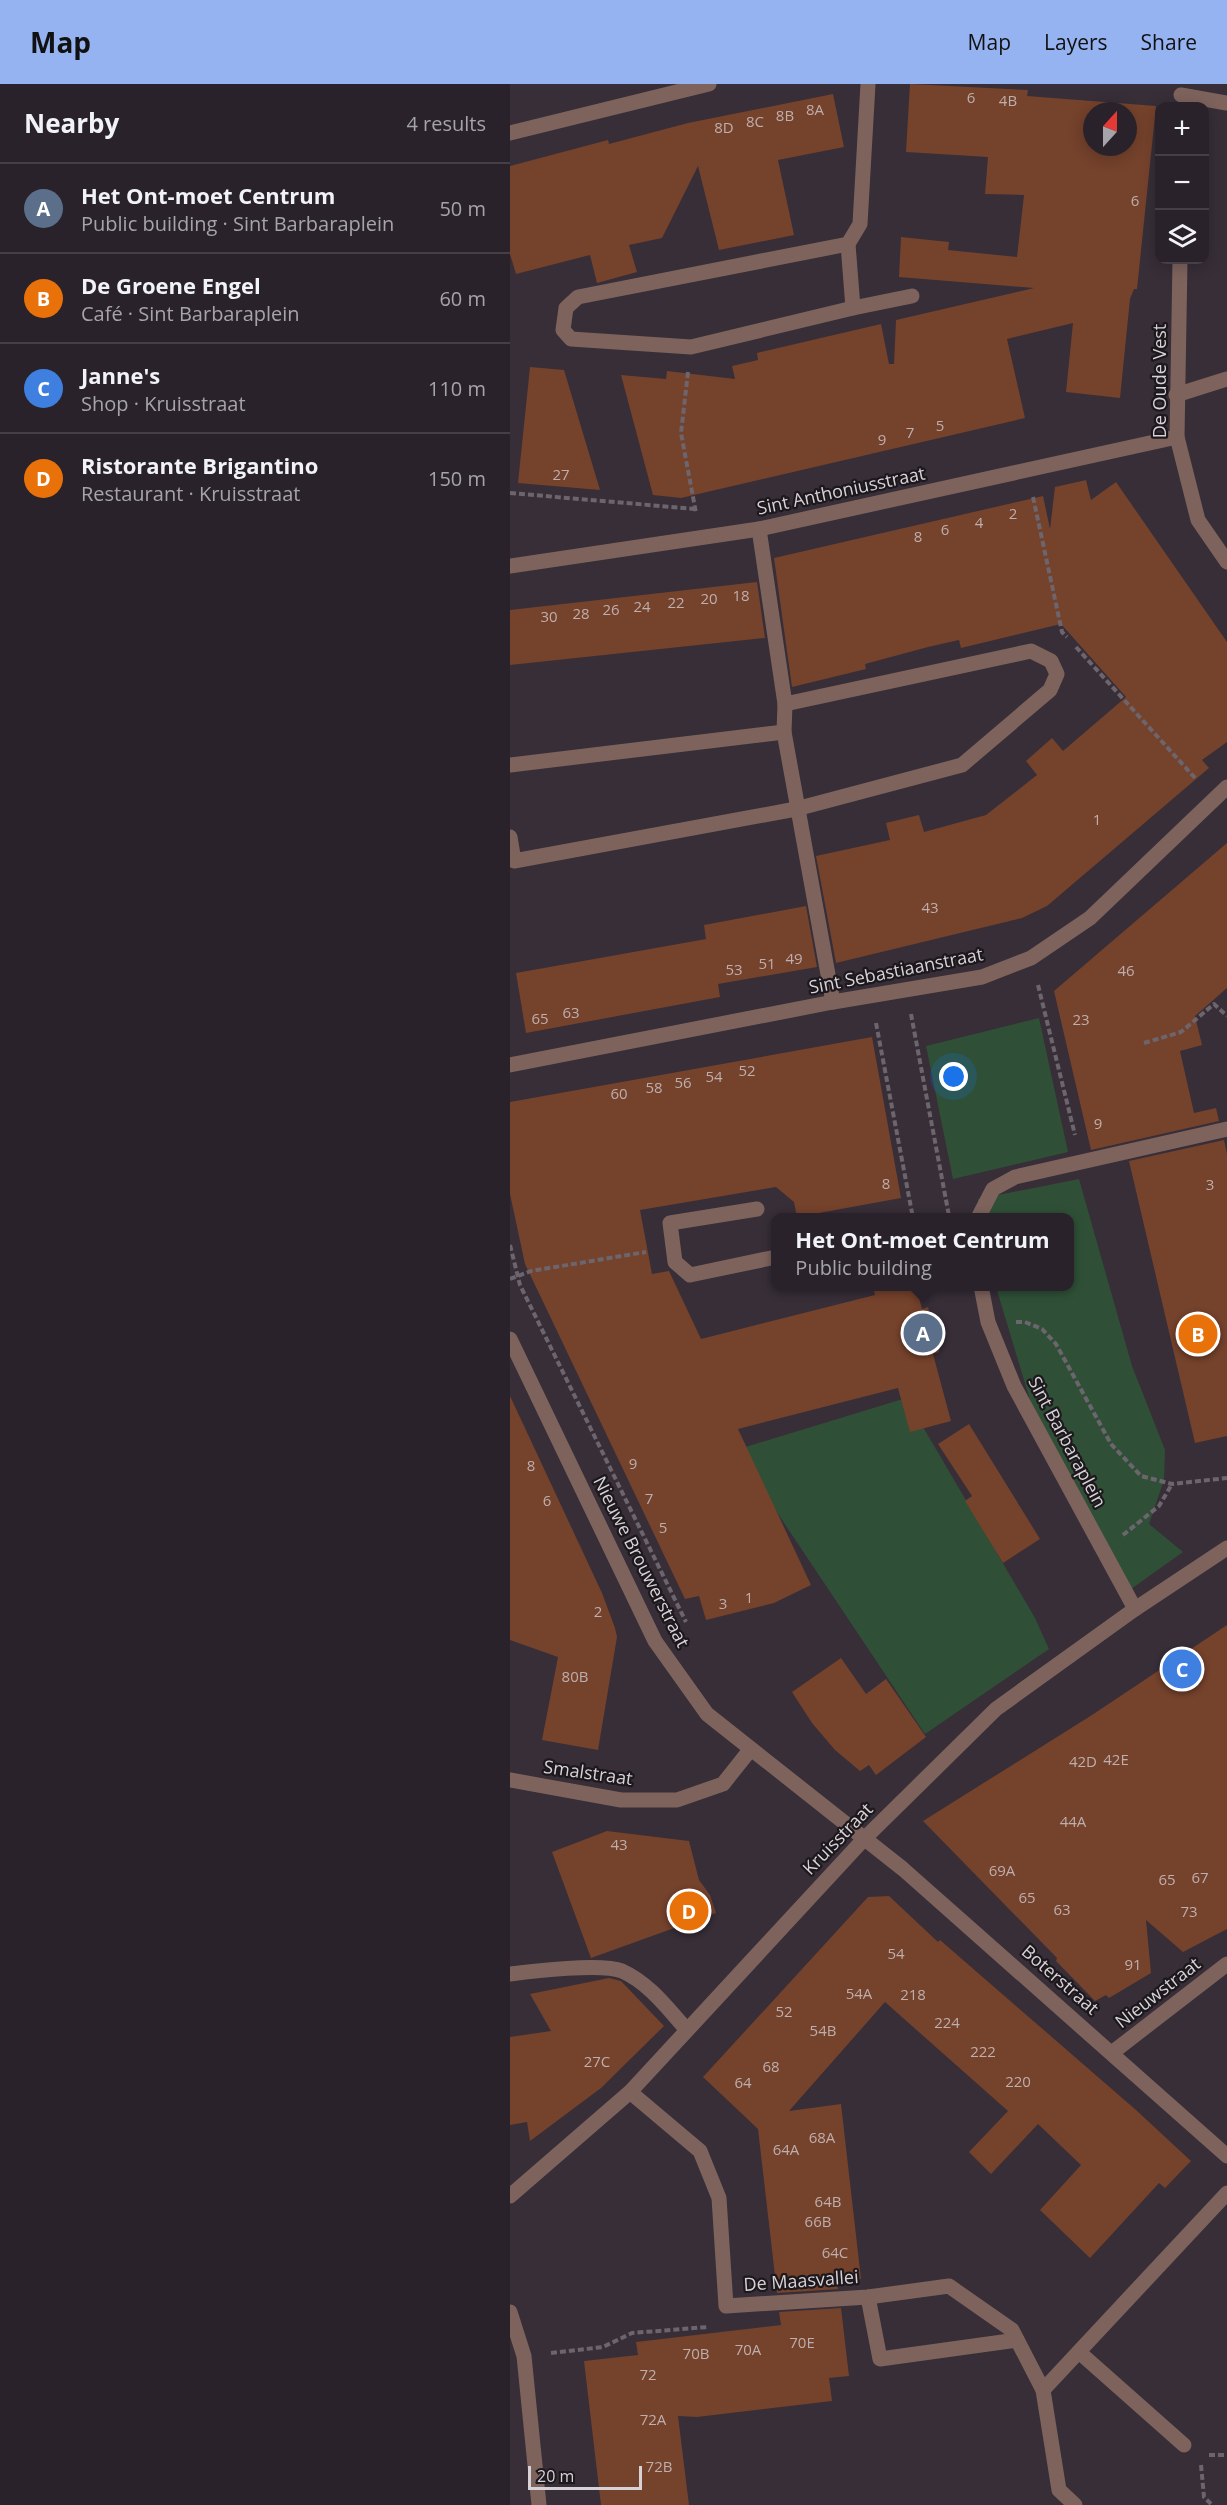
<!DOCTYPE html>
<html lang="en">
<head>
<meta charset="utf-8">
<style>
  :root { --surface:#29222a; --page:#352f36; --text:#f1f3f6; --muted:#a5a4a8; --line:#453f47; --accent:#95b2f1 }
  body { margin:0; font-family:"Open Sans",sans-serif; background:var(--page); color:var(--text) }
  .controls { position:absolute; right:18px; top:18px; display:grid; overflow:hidden; border-radius:12px; box-shadow:0 3px 15px #0003 }
  .controls button { width:54px; height:54px; display:grid; place-items:center; padding:0; border:0; border-bottom:2px solid var(--line); background:var(--surface); color:var(--text); font:30px sans-serif }
  .compass { position:absolute; left:573px; top:18px; width:54px; height:54px; border-radius:50%; background:var(--surface); box-shadow:0 3px 15px #0003; rotate:21deg }
  .scale { position:absolute; left:18px; bottom:15px; width:114px; box-sizing:border-box; padding-left:6px; border:3px solid #d7d2d8; border-top:0; font-size:16px; line-height:21px; white-space:nowrap; color:#d7d2d8; -webkit-text-stroke:4px #1c181c; paint-order:stroke }
  .you { position:absolute; left:444px; top:993px; width:21px; height:21px; margin:-15px; border:4px solid #fff; border-radius:50%; background:#1a73e8; box-shadow:0 0 0 9px #1a73e833 }
  .badge { display:grid; place-items:center; width:39px; height:39px; border-radius:50%; background:var(--accent); color:#fff; font-size:20px; font-weight:700 }
  .pin { position:absolute; translate:-50% -50%; border:3px solid #fff; box-shadow:0 2px 6px #0006 }
  .popup { position:absolute; left:261px; top:1129px; width:303px; height:78px; box-sizing:border-box; display:grid; place-content:center; border-radius:12px; background:var(--surface); filter:drop-shadow(0 2px 4px #0005); font-size:20px; white-space:nowrap; color:var(--muted) }
  .popup b { font-size:22px; color:var(--text) }
  .popup::after { content:''; position:absolute; left:50%; top:100%; margin-left:-12px; border:12px solid transparent; border-top-color:var(--surface) }
  .list { margin:0; padding:0; list-style:none }
  h2 { display:flex; justify-content:space-between; align-items:center; height:78px; margin:0; padding:0 24px; font-size:26px }
  h2 small { font-size:20px; font-weight:400; color:var(--muted) }
  .list li { display:grid; grid-template-columns:39px 1fr auto; gap:18px; align-items:center; box-sizing:border-box; height:90px; padding:0 24px; border-top:2px solid var(--line) }
  .list b { display:block; font-size:22px; white-space:nowrap }
  .list p { margin:0; font-size:20px; white-space:nowrap; color:var(--muted) }
  .list em { font-size:20px; font-style:normal; color:var(--muted) }
  .icon { flex:none; width:33px; height:33px; fill:none; stroke:currentColor; stroke-width:2; stroke-linecap:round; stroke-linejoin:round }
  .map { position:relative; flex:none; width:717px; height:2421px; overflow:hidden }
  header { display:flex; align-items:center; gap:36px; box-sizing:border-box; height:84px; padding:0 30px; background:var(--accent); color:#111 }
  header strong { font-size:28px }
  nav { display:flex; gap:33px; margin-inline-start:auto; font-size:21px }
  main { display:flex }
  aside { flex:1; background:var(--surface) }
  .map>svg:first-child { display:block }
</style>
</head>
<body>
<header>
<strong>Map</strong>
<nav><a>Map</a><a>Layers</a><a>Share</a></nav>
</header>
<main>
<aside>
<h2>Nearby<small>4 results</small></h2>
<ul class="list">
<li><span class="badge" style="background:#5c6f8a">A</span><div><b>Het Ont-moet Centrum</b><p>Public building · Sint Barbaraplein</p></div><em>50 m</em></li>
<li><span class="badge" style="background:#e8710a">B</span><div><b>De Groene Engel</b><p>Café · Sint Barbaraplein</p></div><em>60 m</em></li>
<li><span class="badge" style="background:#3f7fe0">C</span><div><b>Janne's</b><p>Shop · Kruisstraat</p></div><em>110 m</em></li>
<li><span class="badge" style="background:#e8710a">D</span><div><b>Ristorante Brigantino</b><p>Restaurant · Kruisstraat</p></div><em>150 m</em></li>
</ul>
</aside>
<div class="map">
<svg width="717" height="2421" viewBox="0 0 717 2421">
  <rect width="100%" height="100%" fill="#372e38"/>
  <g fill="#2f5037">
    <polygon points="529,934 558,1068 443,1095 416,962"/>
    <polygon points="569,1095 622,1282 655,1366 654,1396 639,1440 673,1468 621,1505 520,1316 486,1203 560,1202 560,1134 470,1133 468,1115"/>
    <polygon points="396,1314 525,1534 539,1565 415,1650 256,1412 229,1365"/>
  </g>
  <g fill="#75422c" fill-rule="evenodd">
    <path d="M 400,0 L 518,6 L 517,12 L 646,22 L 627,205 L 624,205 L 620,215 L 610,314 L 556,308 L 563,239 L 497,255 L 515,334 L 171,414 L 143,411 L 111,291 L 156,295 L 157,287 L 225,295 L 222,282 L 248,276 L 247,269 L 371,240 L 379,280 L 384,280 L 386,236 L 524,204 L 389,193 L 391,153 L 439,158 L 438,166 L 507,173 L 514,111 L 475,110 L 478,73 L 396,68 ZM 582,27 L 618,27 L 618,63 L 582,63 Z"/>
    <polygon points="323,10 334,63 268,76 284,151 209,166 188,82 152,154 119,161 127,188 87,199 80,171 6,190 0,170 0,82 98,56 99,60 178,39"/>
    <polygon points="20,283 54,286 90,406 8,399"/>
    <polygon points="576,396 581,416 606,398 717,558 717,658 692,676 699,684 537,822 512,834 326,879 306,772 380,756 376,739 409,731 414,748 476,731 527,691 516,677 542,654 553,667 616,613 551,540 451,564 449,556 418,563 355,580 356,585 282,603 264,474 533,412 540,445 545,403"/>
    <polygon points="247,498 255,554 0,581 0,526"/>
    <polygon points="717,759 717,904 685,932 692,961 670,967 684,1029 706,1024 709,1037 581,1066 544,907"/>
    <polygon points="296,822 307,883 208,900 210,913 16,949 6,889 196,855 194,841"/>
    <polygon points="362,953 391,1114 287,1133 284,1118 266,1103 130,1126 142,1190 159,1187 191,1255 365,1211 363,1203 406,1203 412,1225 418,1223 429,1268 423,1270 441,1337 400,1348 388,1304 228,1345 301,1501 264,1519 196,1536 189,1512 175,1515 15,1180 0,1110 0,1018"/>
    <polygon points="714,1056 717,1070 717,1352 685,1359 619,1077"/>
    <polygon points="0,1312 92,1509 105,1544 107,1553 88,1666 32,1656 48,1573 0,1556"/>
    <polygon points="459,1340 530,1455 493,1479 455,1417 462,1412 428,1360"/>
    <polygon points="717,1541 717,1845 673,1868 636,1836 641,1889 599,1914 596,1911 585,1917 546,1877 547,1874 413,1737 582,1631"/>
    <polygon points="331,1574 356,1610 376,1595 416,1653 366,1691 359,1681 350,1687 325,1666 302,1639 282,1608"/>
    <polygon points="97,1747 179,1757 189,1796 200,1811 206,1829 81,1874 42,1768"/>
    <polygon points="379,1812 428,1858 430,1856 626,2026 681,2077 655,2104 649,2099 580,2174 530,2126 571,2081 528,2040 481,2090 459,2068 498,2027 375,1918 279,2027 331,2020 351,2195 327,2198 328,2205 267,2209 248,2045 193,1993 358,1813"/>
    <polygon points="99,1894 111,1897 154,1942 91,2004 20,2057 17,2038 0,2041 0,1953 41,1947 20,1910"/>
    <polygon points="331,2224 339,2292 319,2294 322,2317 187,2333 168,2332 179,2421 91,2421 74,2277 128,2271 126,2258 271,2241 269,2228"/>
  </g>
  <g fill="none" stroke-linecap="round" stroke-linejoin="round">
    <g stroke="#6c656d" stroke-width="4" stroke-dasharray="6 3" stroke-linecap="butt">
      <polyline points="178,288 171,349 186,429"/>
      <polyline points="0,409 185,425"/>
      <polyline points="523,413 552,548 557,553"/>
      <polyline points="566,563 686,695"/>
      <polyline points="528,901 565,1051"/>
      <polyline points="401,930 439,1132"/>
      <polyline points="366,939 403,1134"/>
      <polyline points="634,959 671,948 704,920 717,932"/>
      <polyline points="0,1161 10,1201 176,1538"/>
      <polyline points="0,1195 21,1187 136,1168"/>
      <polyline points="506,1238 515,1238 532,1245 546,1260 601,1360 631,1392 662,1400 717,1394"/>
      <polyline points="613,1451 649,1422 662,1400"/>
      <polyline points="41,2269 93,2263 122,2249 198,2243"/>
      <polyline points="699,2371 717,2371"/>
      <polyline points="691,2381 694,2413 702,2421"/>
    </g>
    <g stroke="#7e635d" stroke-width="15">
      <polyline points="671,11 717,19"/>
      <polyline points="0,49 199,0"/>
      <polyline points="338,160 68,213 56,224 53,246 61,255 181,263 343,224 338,160 350,140 358,0"/>
      <polyline points="670,176 667,353 688,436 717,478"/>
      <polyline points="343,224 402,212"/>
      <polyline points="666,311 717,295"/>
      <polyline points="249,445 275,620 274,648 323,918"/>
      <polyline points="0,482 249,445 667,353"/>
      <polyline points="0,681 274,648"/>
      <polyline points="0,753 4,777 286,725 452,681 540,606 547,590 541,577 521,567 275,620"/>
      <polyline points="0,981 323,918 472,893 521,874 580,834 717,703"/>
      <polyline points="247,1125 160,1139 165,1178 180,1191 266,1173"/>
      <polyline points="468,1134 483,1105 505,1093 717,1045"/>
      <polyline points="471,1202 478,1238 504,1302 625,1525"/>
      <polyline points="0,1255 145,1557 197,1630 393,1785 717,2072"/>
      <polyline points="0,1696 111,1716 167,1716 213,1700 240,1666"/>
      <path d="M 0,1890 C 23,1887 92,1879 112,1887 C 139,1899 158,1925 177,1946"/>
      <polyline points="603,1968 717,1880"/>
      <polyline points="120,2008 190,2067 209,2114 216,2222 358,2213 439,2202 502,2246 533,2306 549,2406 565,2421"/>
      <polyline points="0,2112 120,2008 354,1755 486,1625 625,1525 717,1464"/>
      <polyline points="358,2213 370,2275 507,2256"/>
      <polyline points="0,2228 14,2272 29,2421"/>
      <polyline points="569,2268 674,2361"/>
      <polyline points="533,2306 717,2109"/>
    </g>
  </g>
  <g text-anchor="middle" stroke-width="4.5" stroke-linejoin="round" paint-order="stroke">
    <g font-size="15" fill="#beaead">
      <text x="461" y="19">6</text>
      <text x="498" y="22">4B</text>
      <text x="305" y="31">8A</text>
      <text x="275" y="37">8B</text>
      <text x="245" y="43">8C</text>
      <text x="214" y="49">8D</text>
      <text x="625" y="122">6</text>
      <text x="430" y="347">5</text>
      <text x="400" y="354">7</text>
      <text x="372" y="361">9</text>
      <text x="51" y="396">27</text>
      <text x="503" y="435">2</text>
      <text x="469" y="444">4</text>
      <text x="435" y="451">6</text>
      <text x="408" y="458">8</text>
      <text x="231" y="517">18</text>
      <text x="199" y="520">20</text>
      <text x="166" y="524">22</text>
      <text x="132" y="528">24</text>
      <text x="101" y="531">26</text>
      <text x="71" y="535">28</text>
      <text x="39" y="538">30</text>
      <text x="587" y="741">1</text>
      <text x="420" y="829">43</text>
      <text x="284" y="880">49</text>
      <text x="257" y="885">51</text>
      <text x="224" y="891">53</text>
      <text x="616" y="892">46</text>
      <text x="61" y="934">63</text>
      <text x="30" y="940">65</text>
      <text x="571" y="941">23</text>
      <text x="237" y="992">52</text>
      <text x="204" y="998">54</text>
      <text x="173" y="1004">56</text>
      <text x="144" y="1009">58</text>
      <text x="109" y="1015">60</text>
      <text x="588" y="1045">9</text>
      <text x="376" y="1105">8</text>
      <text x="700" y="1106">3</text>
      <text x="123" y="1385">9</text>
      <text x="21" y="1387">8</text>
      <text x="139" y="1420">7</text>
      <text x="37" y="1422">6</text>
      <text x="153" y="1449">5</text>
      <text x="239" y="1519">1</text>
      <text x="213" y="1525">3</text>
      <text x="88" y="1533">2</text>
      <text x="65" y="1598">80B</text>
      <text x="606" y="1681">42E</text>
      <text x="573" y="1683">42D</text>
      <text x="563" y="1743">44A</text>
      <text x="109" y="1766">43</text>
      <text x="492" y="1792">69A</text>
      <text x="690" y="1799">67</text>
      <text x="657" y="1801">65</text>
      <text x="517" y="1819">65</text>
      <text x="552" y="1831">63</text>
      <text x="679" y="1833">73</text>
      <text x="386" y="1875">54</text>
      <text x="623" y="1886">91</text>
      <text x="349" y="1915">54A</text>
      <text x="403" y="1916">218</text>
      <text x="274" y="1933">52</text>
      <text x="437" y="1944">224</text>
      <text x="313" y="1952">54B</text>
      <text x="473" y="1973">222</text>
      <text x="87" y="1983">27C</text>
      <text x="261" y="1988">68</text>
      <text x="508" y="2003">220</text>
      <text x="233" y="2004">64</text>
      <text x="312" y="2059">68A</text>
      <text x="276" y="2071">64A</text>
      <text x="318" y="2123">64B</text>
      <text x="308" y="2143">66B</text>
      <text x="325" y="2174">64C</text>
      <text x="292" y="2264">70E</text>
      <text x="238" y="2271">70A</text>
      <text x="186" y="2275">70B</text>
      <text x="138" y="2296">72</text>
      <text x="143" y="2341">72A</text>
      <text x="149" y="2388">72B</text>
    </g>
    <g font-size="18" fill="#d7d2d8" stroke="#1c181c">
      <text transform="translate(650 297) rotate(-90)" y="6">De Oude Vest</text>
      <text transform="translate(331 407) rotate(-12)" y="6">Sint Anthoniusstraat</text>
      <text transform="translate(386 887) rotate(-11)" y="6">Sint Sebastiaanstraat</text>
      <text transform="translate(557 1358) rotate(62)" y="6">Sint Barbaraplein</text>
      <text transform="translate(131 1478) rotate(63)" y="6">Nieuwe Brouwerstraat</text>
      <text transform="translate(78 1689) rotate(8)" y="6">Smalstraat</text>
      <text transform="translate(328 1755) rotate(-46)" y="6">Kruisstraat</text>
      <text transform="translate(550 1896) rotate(41)" y="6">Boterstraat</text>
      <text transform="translate(648 1909) rotate(-38)" y="6">Nieuwstraat</text>
      <text transform="translate(291 2197) rotate(-4)" y="6">De Maasvallei</text>
    </g>
  </g>
</svg>
<div class="controls">
<button>+</button>
<button>−</button>
<button><svg class="icon" aria-label="layers" viewBox="0 0 24 24"><path d="M12 4l9 5-9 5-9-5zM3 14l9 5 9-5"/></svg></button>
</div>
<svg class="compass" viewBox="-18 -18 36 36"><path d="M0-13l5 13h-10z" fill="#e53935"/><path d="M0 13l5-13h-10z" fill="#a5a4a8"/></svg>
<div class="scale">20 m</div>
<div class="you"></div>
<div class="pin badge" style="left:413px;top:1249px;background:#5c6f8a">A</div>
<div class="popup"><b>Het Ont-moet Centrum</b>Public building</div>
<div class="pin badge" style="left:688px;top:1250px;background:#e8710a">B</div>
<div class="pin badge" style="left:672px;top:1585px;background:#3f7fe0">C</div>
<div class="pin badge" style="left:179px;top:1827px;background:#e8710a">D</div>
</div>
</main>
</body>
</html>
